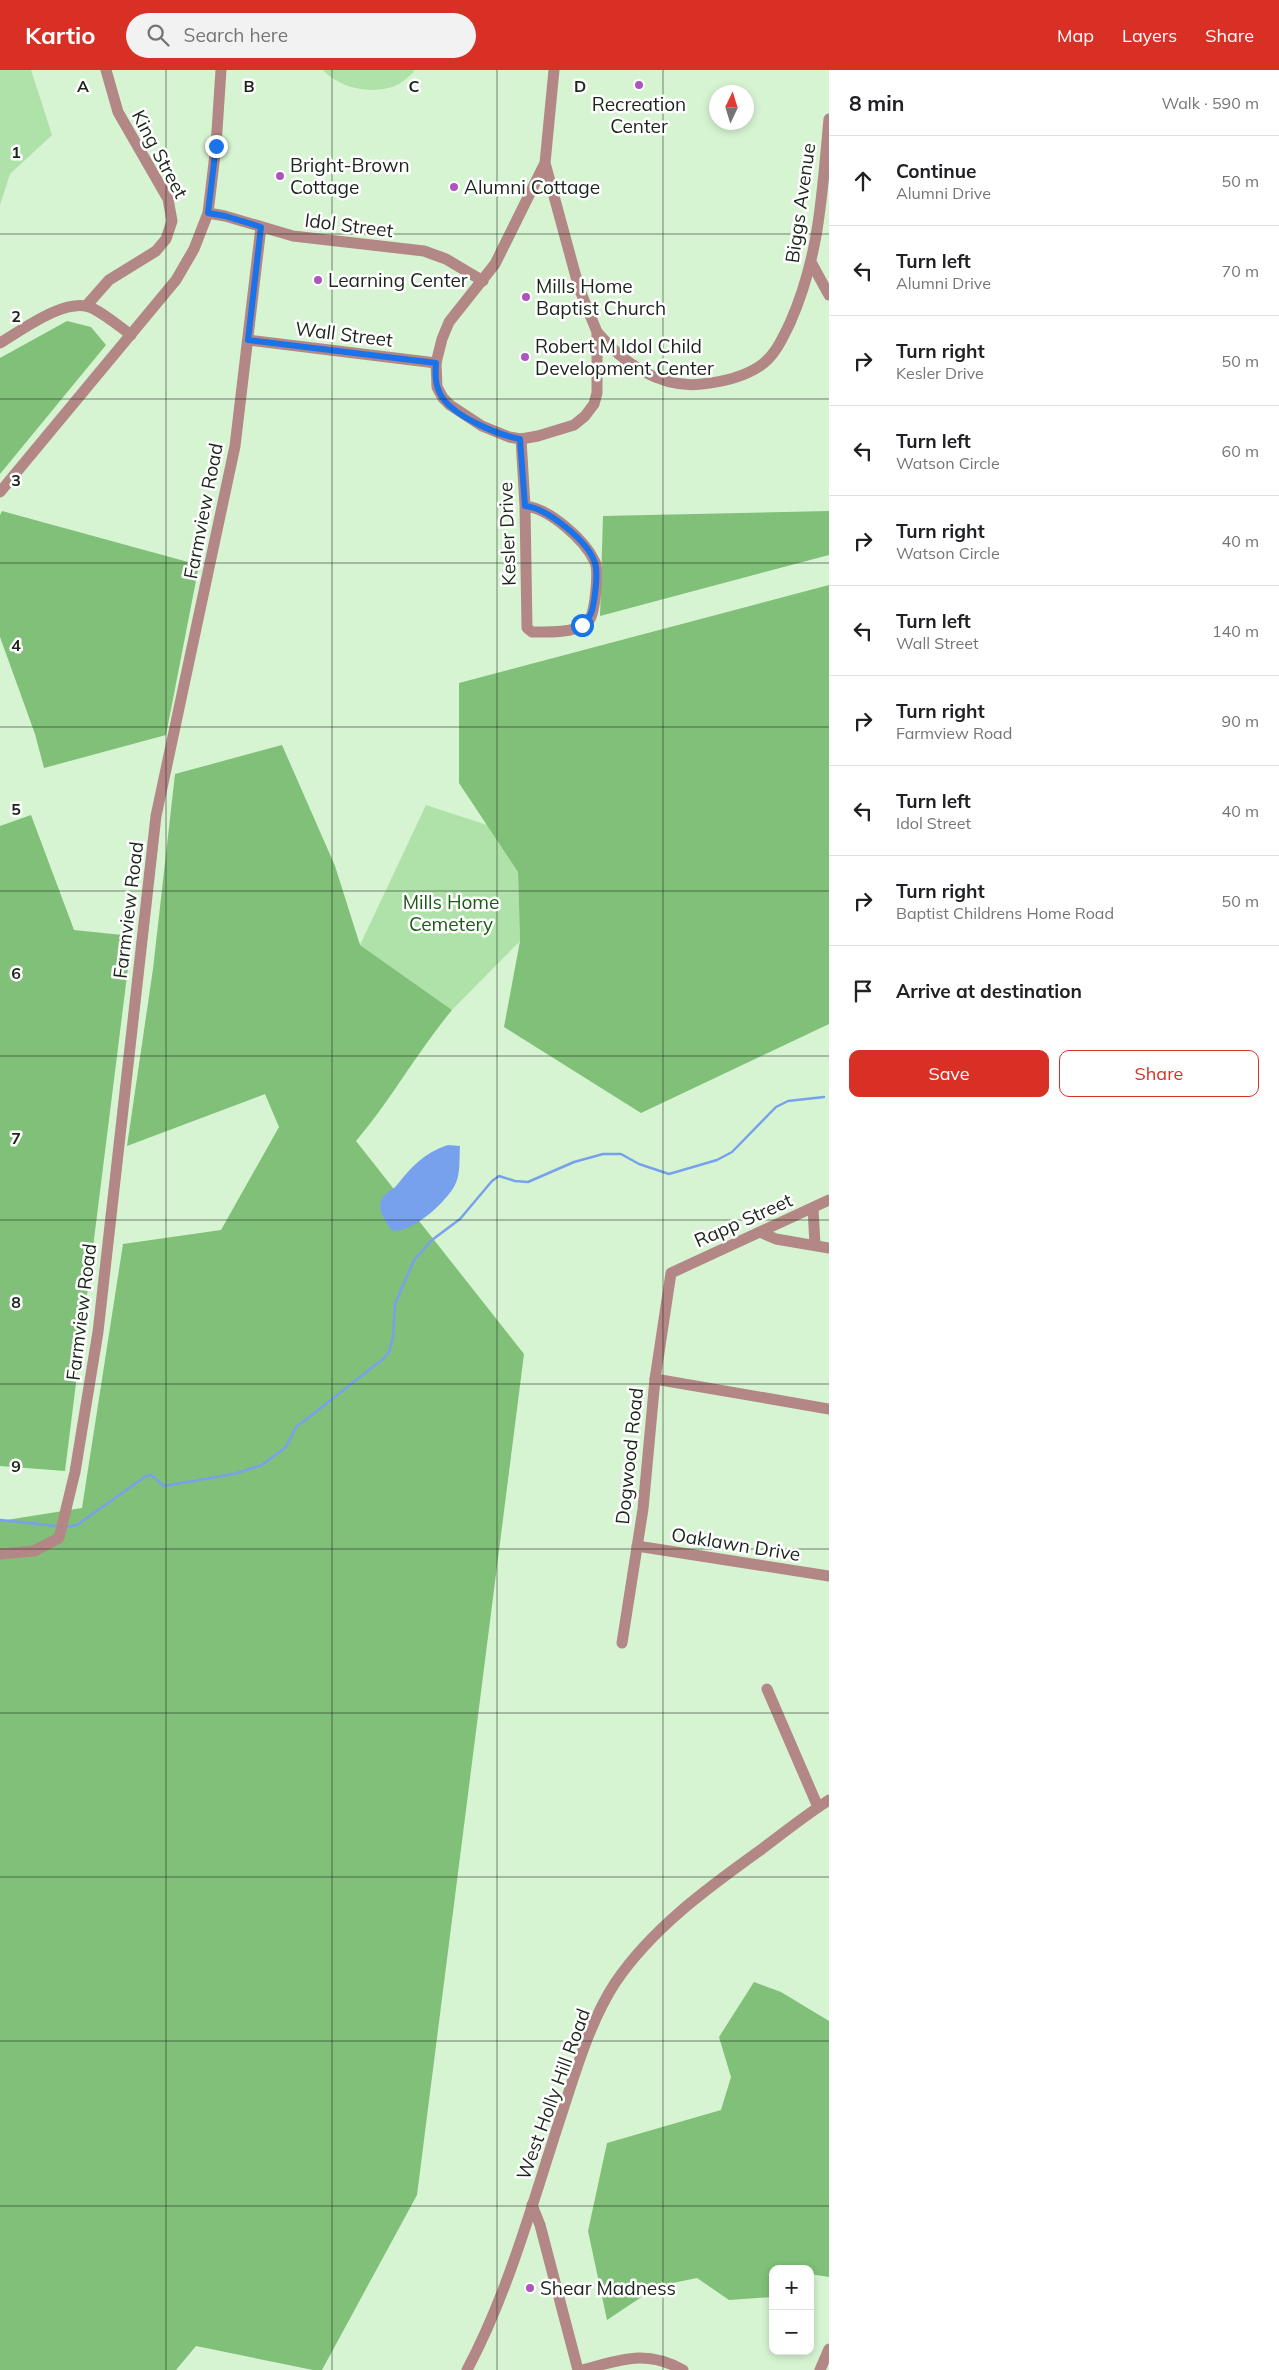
<!DOCTYPE html>
<html lang="en">
<head>
<meta charset="utf-8">
<style>
  :root { --surface:#fff; --page:#f2f2f2; --text:#202124; --muted:#757577; --line:#e0e0e0; --accent:#d93025 }
  body { margin:0; font-family:Mulish,sans-serif; background:var(--page); color:var(--text) }
  .controls { position:absolute; right:15px; bottom:15px; display:grid; overflow:hidden; border-radius:10px; box-shadow:0 2px 8px #0003 }
  .controls button { width:45px; height:45px; display:grid; place-items:center; padding:0; border:0; border-bottom:1px solid var(--line); background:var(--surface); color:var(--text); font:25px sans-serif }
  .compass { position:absolute; left:709px; top:15px; width:45px; height:45px; border-radius:50%; background:var(--surface); box-shadow:0 2px 8px #0003; rotate:4deg }
  .stop { position:absolute; width:15px; height:15px; margin:-11px; border:4px solid #1a73e8; border-radius:50%; background:#fff }
  .stop.end { background:#1a73e8; border-color:#fff; box-shadow:0 1px 5px #0008 }
  .list { margin:0; padding:0; list-style:none }
  h2 { display:flex; justify-content:space-between; align-items:center; height:65px; margin:0; padding:0 20px; font-size:21px }
  h2 small { font-size:16px; font-weight:400; color:var(--muted) }
  .list li { display:grid; grid-template-columns:32px 1fr auto; gap:15px; align-items:center; box-sizing:border-box; height:90px; padding:0 20px; border-top:1px solid var(--line) }
  .list b { display:block; font-size:19px; white-space:nowrap }
  .list p { margin:0; font-size:16px; white-space:nowrap; color:var(--muted) }
  .list em { font-size:16px; font-style:normal; color:var(--muted) }
  .actions { display:flex; gap:10px; padding:15px 20px }
  .actions a { flex:1; padding:11px 0; border:1px solid var(--accent); border-radius:10px; text-align:center; font-size:18px; color:var(--accent) }
  .actions .main { background:var(--accent); color:#fff }
  .icon { flex:none; width:28px; height:28px; fill:none; stroke:currentColor; stroke-width:2; stroke-linecap:round; stroke-linejoin:round }
  .map { position:relative; flex:none; width:829px; height:2300px; overflow:hidden }
  header { display:flex; align-items:center; gap:30px; box-sizing:border-box; height:70px; padding:0 25px; background:var(--accent); color:#fff }
  header strong { font-size:24px }
  nav { display:flex; gap:28px; margin-inline-start:auto; font-size:18px }
  .search { width:350px; height:45px; background:var(--page); display:flex; align-items:center; gap:12px; box-sizing:border-box; padding:0 18px; border-radius:28px; color:var(--muted); font-size:19px }
  main { display:flex }
  aside { flex:1; background:var(--surface) }
  .map>svg:first-child { display:block }
</style>
</head>
<body>
<header>
<strong>Kartio</strong>
<div class="search"><svg class="icon" aria-label="search" viewBox="0 0 24 24"><circle cx="10" cy="10" r="6"/><path d="M15 15l6 6"/></svg>Search here</div>
<nav><a>Map</a><a>Layers</a><a>Share</a></nav>
</header>
<main>
<div class="map">
<svg width="829" height="2300" viewBox="0 0 829 2300">
  <rect width="100%" height="100%" fill="#d6f4d2"/>
  <g fill="#aee2a8">
    <polygon points="0,0 31,0 52,65 10,104 0,135"/>
    <path d="M 323,0 L 413,0 L 414,2 C 409,6 404,11 399,14 C 375,26 340,19 323,0 Z"/>
    <polygon points="426,735 487,755 518,802 520,871 452,940 360,875"/>
  </g>
  <g fill="#80c078">
    <polygon points="67,251 91,257 106,275 0,404 0,288"/>
    <polygon points="2,441 199,495 166,665 44,698 35,664 0,567 0,445"/>
    <polygon points="829,441 829,485 600,546 603,446"/>
    <polygon points="829,515 829,954 641,1043 504,957 520,871 518,802 459,713 459,613"/>
    <path d="M 282,675 L 335,796 L 360,875 L 452,940 C 417,982 391,1030 356,1071 L 524,1284 L 417,2125 L 322,2300 L 313,2300 L 196,2276 L 176,2300 L 0,2300 L 0,1451 L 82,1438 L 123,1174 L 221,1160 L 279,1057 L 265,1024 L 127,1076 L 153,899 L 175,704 Z"/>
    <polygon points="31,745 74,860 132,866 65,1401 0,1396 0,756"/>
    <polygon points="754,1912 781,1922 829,1951 829,2207 810,2204 810,2199 774,2197 773,2227 729,2230 697,2208 658,2216 607,2250 588,2161 607,2073 721,2040 731,2007 719,1967"/>
  </g>
  <path fill="#78a1ed" d="M 448,1075 L 460,1076 C 459,1089 461,1103 455,1115 C 447,1131 410,1166 391,1160 C 387,1153 380,1144 380,1135 C 381,1124 391,1122 397,1115 C 411,1097 425,1082 448,1075 Z"/>
  <g fill="none" stroke-linecap="round" stroke-linejoin="round">
    <g stroke="#78a1ed" stroke-width="2.5">
      <polyline points="0,1450 58,1456"/>
      <polyline points="66,1457 77,1455 146,1406 151,1405 164,1416 234,1404 262,1395 286,1377 296,1357 304,1351 383,1289 389,1282 393,1267 395,1234 414,1190 432,1170 460,1149 492,1111 499,1106 515,1111 528,1112 574,1092 603,1084 621,1084 639,1094 669,1104 717,1090 732,1082 776,1037 788,1031 824,1027"/>
    </g>
    <g stroke="#b38785" stroke-width="11">
      <polyline points="545,93 495,194 449,252 442,269 436,293 437,317 443,328 450,335 482,356 509,367 521,369 538,366 574,355 585,346 594,334 597,323 597,262 579,218 545,93 554,0"/>
      <polyline points="208,143 225,146 293,166 424,181 446,189 483,211"/>
      <polyline points="812,194 829,225"/>
      <polyline points="86,236 109,210 156,181 166,169 172,151 168,129 118,42 106,0"/>
      <path d="M 597,262 C 623,293 660,319 702,314 C 722,312 742,308 760,296 C 775,286 782,269 790,253 C 820,185 822,122 829,49"/>
      <polyline points="248,270 436,293"/>
      <path d="M 0,273 C 22,260 67,226 92,238 C 106,245 119,256 131,265"/>
      <path d="M 521,369 L 525,436 L 527,558 L 532,562 C 545,562 562,563 574,559 C 579,558 587,553 590,549 C 595,540 599,501 595,492 C 585,470 549,438 525,436"/>
      <polyline points="0,422 176,210 194,179 208,143 216,76 221,0"/>
      <polyline points="813,1138 815,1175"/>
      <polyline points="760,1162 776,1169 829,1178"/>
      <polyline points="655,1309 829,1339"/>
      <polyline points="637,1476 829,1506"/>
      <polyline points="0,1484 34,1481 59,1468 75,1402 98,1262 156,746 235,376 261,157"/>
      <polyline points="622,1573 643,1439 655,1309 671,1203 829,1130"/>
      <polyline points="767,1619 818,1737"/>
      <polyline points="532,2135 540,2155 578,2300"/>
      <path d="M 467,2300 C 509,2221 532,2134 560,2049 C 575,2004 589,1953 615,1913 C 652,1858 709,1817 762,1779 C 784,1762 806,1745 829,1730"/>
      <path d="M 582,2300 C 621,2290 645,2279 683,2300"/>
      <polyline points="820,2300 829,2279"/>
    </g>
  </g>
  <g fill="none" stroke-linecap="round" stroke-linejoin="round">
    <path stroke="#1a73e8" stroke-width="6" d="M 216,76 L 208,143 L 225,146 L 261,157 L 248,270 L 436,293 C 435,305 435,316 442,327 C 455,347 498,365 520,369 L 525,436 C 547,438 588,471 595,493 C 598,503 596,514 595,524 C 593,537 593,546 582,555"/>
  </g>
  <path fill="none" stroke="#1b261a" stroke-width="1" stroke-opacity="0.55" d="M 166,0 L 166,2300M 332,0 L 332,2300M 497,0 L 497,2300M 663,0 L 663,2300M 0,164 L 829,164M 0,329 L 829,329M 0,493 L 829,493M 0,657 L 829,657M 0,821 L 829,821M 0,986 L 829,986M 0,1150 L 829,1150M 0,1314 L 829,1314M 0,1479 L 829,1479M 0,1643 L 829,1643M 0,1807 L 829,1807M 0,1971 L 829,1971M 0,2136 L 829,2136"/>
  <g fill="#af53be" stroke="#fff" stroke-width="2">
    <circle cx="639" cy="15" r="5"/>
    <circle cx="280" cy="106" r="5"/>
    <circle cx="454" cy="117" r="5"/>
    <circle cx="318" cy="210" r="5"/>
    <circle cx="526" cy="227" r="5"/>
    <circle cx="525" cy="287" r="5"/>
    <circle cx="530" cy="2218" r="5"/>
  </g>
  <g text-anchor="middle" stroke-width="5" stroke-linejoin="round" paint-order="stroke">
    <g font-size="19" fill="#1b261a" stroke="#fff" text-anchor="start">
      <text x="639" y="41" text-anchor="middle">Recreation<tspan x="639" dy="22">Center</tspan></text>
      <text x="290" y="102">Bright-Brown<tspan x="290" dy="22">Cottage</tspan></text>
      <text x="464" y="124">Alumni Cottage</text>
      <text x="328" y="217">Learning Center</text>
      <text x="536" y="223">Mills Home<tspan x="536" dy="22">Baptist Church</tspan></text>
      <text x="535" y="283">Robert M Idol Child<tspan x="535" dy="22">Development Center</tspan></text>
      <text x="540" y="2225">Shear Madness</text>
    </g>
    <g font-size="19" fill="#1b261a" stroke="#fff">
      <text transform="translate(160 84) rotate(62)" y="7">King Street</text>
      <text transform="translate(800 133) rotate(-82)" y="7">Biggs Avenue</text>
      <text transform="translate(349 155) rotate(7)" y="7">Idol Street</text>
      <text transform="translate(344 264) rotate(7)" y="7">Wall Street</text>
      <text transform="translate(203 441) rotate(-79)" y="7">Farmview Road</text>
      <text transform="translate(507 464) rotate(-92)" y="7">Kesler Drive</text>
      <text transform="translate(128 840) rotate(-83)" y="7">Farmview Road</text>
      <text transform="translate(743 1150) rotate(-24)" y="7">Rapp Street</text>
      <text transform="translate(81 1242) rotate(-83)" y="7">Farmview Road</text>
      <text transform="translate(629 1386) rotate(-84)" y="7">Dogwood Road</text>
      <text transform="translate(736 1474) rotate(9)" y="7">Oaklawn Drive</text>
      <text transform="translate(553 2024) rotate(-70)" y="7">West Holly Hill Road</text>
    </g>
    <g font-size="19" fill="#1a5a14" stroke="#fff">
      <text x="451" y="839">Mills Home<tspan x="451" dy="22">Cemetery</tspan></text>
    </g>
  </g>
  <g font-size="16" text-anchor="middle" font-weight="bold" fill="#1b261a" stroke="#fff" stroke-width="5" stroke-linejoin="round" paint-order="stroke">
    <text x="83" y="22">A</text>
    <text x="249" y="22">B</text>
    <text x="414" y="22">C</text>
    <text x="580" y="22">D</text>
    <text x="16" y="88">1</text>
    <text x="16" y="252">2</text>
    <text x="16" y="416">3</text>
    <text x="16" y="581">4</text>
    <text x="16" y="745">5</text>
    <text x="16" y="909">6</text>
    <text x="16" y="1074">7</text>
    <text x="16" y="1238">8</text>
    <text x="16" y="1402">9</text>
  </g>
</svg>
<div class="controls">
<button>+</button>
<button>−</button>
</div>
<svg class="compass" viewBox="-18 -18 36 36"><path d="M0-13l5 13h-10z" fill="#e53935"/><path d="M0 13l5-13h-10z" fill="#757577"/></svg>
<div class="stop" style="left:582px;top:555px"></div>
<div class="stop end" style="left:216px;top:76px"></div>
</div>
<aside>
<h2>8 min<small>Walk · 590 m</small></h2>
<ul class="list">
<li><svg class="icon" aria-label="ahead" viewBox="0 0 24 24"><path d="M12 20V5M6 11l6-6 6 6"/></svg><div><b>Continue</b><p>Alumni Drive</p></div><em>50 m</em></li>
<li><svg class="icon" aria-label="left" viewBox="0 0 24 24"><path d="M17 20v-9H6M10 6l-5 5 5 5"/></svg><div><b>Turn left</b><p>Alumni Drive</p></div><em>70 m</em></li>
<li><svg class="icon" aria-label="right" viewBox="0 0 24 24"><path d="M7 20v-9h11M14 6l5 5-5 5"/></svg><div><b>Turn right</b><p>Kesler Drive</p></div><em>50 m</em></li>
<li><svg class="icon" aria-label="left" viewBox="0 0 24 24"><path d="M17 20v-9H6M10 6l-5 5 5 5"/></svg><div><b>Turn left</b><p>Watson Circle</p></div><em>60 m</em></li>
<li><svg class="icon" aria-label="right" viewBox="0 0 24 24"><path d="M7 20v-9h11M14 6l5 5-5 5"/></svg><div><b>Turn right</b><p>Watson Circle</p></div><em>40 m</em></li>
<li><svg class="icon" aria-label="left" viewBox="0 0 24 24"><path d="M17 20v-9H6M10 6l-5 5 5 5"/></svg><div><b>Turn left</b><p>Wall Street</p></div><em>140 m</em></li>
<li><svg class="icon" aria-label="right" viewBox="0 0 24 24"><path d="M7 20v-9h11M14 6l5 5-5 5"/></svg><div><b>Turn right</b><p>Farmview Road</p></div><em>90 m</em></li>
<li><svg class="icon" aria-label="left" viewBox="0 0 24 24"><path d="M17 20v-9H6M10 6l-5 5 5 5"/></svg><div><b>Turn left</b><p>Idol Street</p></div><em>40 m</em></li>
<li><svg class="icon" aria-label="right" viewBox="0 0 24 24"><path d="M7 20v-9h11M14 6l5 5-5 5"/></svg><div><b>Turn right</b><p>Baptist Childrens Home Road</p></div><em>50 m</em></li>
<li><svg class="icon" aria-label="arrive" viewBox="0 0 24 24"><path d="M6 21V4h12l-3 4 3 4H6"/></svg><div><b>Arrive at destination</b></div></li>
</ul>
<div class="actions"><a class="main">Save</a><a>Share</a></div>
</aside>
</main>
</body>
</html>
